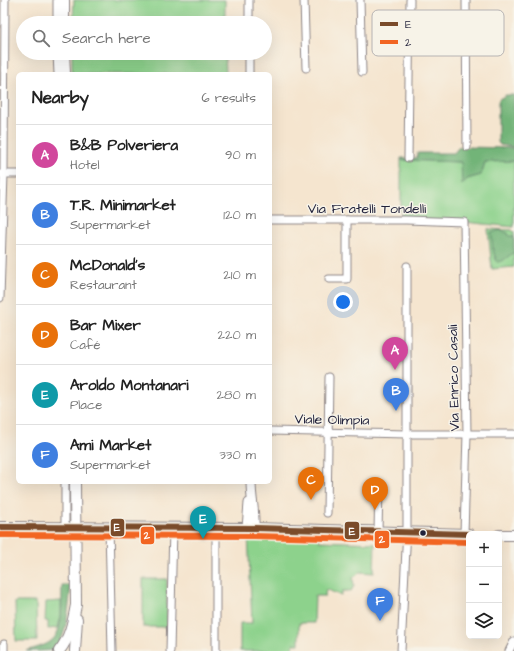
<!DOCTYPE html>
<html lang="en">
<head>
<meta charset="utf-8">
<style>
  :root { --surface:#fff; --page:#f6f6f6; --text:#222; --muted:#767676; --line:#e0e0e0; --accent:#111827 }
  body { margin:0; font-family:"Architects Daughter",sans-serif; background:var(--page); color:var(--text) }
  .controls { position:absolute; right:12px; bottom:12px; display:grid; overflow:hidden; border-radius:6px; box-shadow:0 4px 16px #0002 }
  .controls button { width:36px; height:36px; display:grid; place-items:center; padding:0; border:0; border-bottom:1px solid var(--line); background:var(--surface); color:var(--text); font:20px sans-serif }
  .you { position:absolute; left:343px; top:302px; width:14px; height:14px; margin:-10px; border:3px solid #fff; border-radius:50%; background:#1a73e8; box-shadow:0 0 0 6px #1a73e833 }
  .badge { display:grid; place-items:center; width:26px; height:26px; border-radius:50%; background:var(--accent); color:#fff; font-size:13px; font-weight:700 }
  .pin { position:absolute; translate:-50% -33px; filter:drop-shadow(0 1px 2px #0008) }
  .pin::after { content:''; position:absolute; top:21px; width:14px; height:12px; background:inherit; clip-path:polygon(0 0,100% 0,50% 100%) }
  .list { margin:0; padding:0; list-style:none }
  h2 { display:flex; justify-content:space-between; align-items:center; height:52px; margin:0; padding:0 16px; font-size:17px }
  h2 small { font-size:13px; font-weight:400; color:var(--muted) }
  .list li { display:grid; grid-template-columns:26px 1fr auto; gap:12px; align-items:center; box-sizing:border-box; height:60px; padding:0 16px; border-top:1px solid var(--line) }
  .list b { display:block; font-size:15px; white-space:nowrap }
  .list p { margin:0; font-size:13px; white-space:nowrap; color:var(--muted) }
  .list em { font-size:13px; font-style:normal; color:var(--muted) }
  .icon { flex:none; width:22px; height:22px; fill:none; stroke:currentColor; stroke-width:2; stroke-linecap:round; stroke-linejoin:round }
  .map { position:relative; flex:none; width:514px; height:651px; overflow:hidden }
  .search { position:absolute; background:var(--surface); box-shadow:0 4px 16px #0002; left:16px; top:16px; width:256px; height:44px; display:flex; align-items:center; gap:10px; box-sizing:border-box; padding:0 14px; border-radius:22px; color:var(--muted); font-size:15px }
  .panel { position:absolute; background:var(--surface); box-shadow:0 4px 16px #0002; left:16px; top:72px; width:256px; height:412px; border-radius:6px }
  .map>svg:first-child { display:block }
</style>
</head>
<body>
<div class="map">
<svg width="514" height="651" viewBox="0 0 514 651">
  <rect width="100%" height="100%" fill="#f7f3e8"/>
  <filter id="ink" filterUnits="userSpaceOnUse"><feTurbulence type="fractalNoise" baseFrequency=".025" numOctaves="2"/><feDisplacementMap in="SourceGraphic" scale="8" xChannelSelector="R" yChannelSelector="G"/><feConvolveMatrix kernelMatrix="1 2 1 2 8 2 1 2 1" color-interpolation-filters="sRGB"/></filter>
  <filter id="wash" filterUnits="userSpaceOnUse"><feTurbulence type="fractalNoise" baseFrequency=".012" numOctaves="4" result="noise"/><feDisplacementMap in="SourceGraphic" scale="16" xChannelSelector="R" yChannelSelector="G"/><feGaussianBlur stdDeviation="0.9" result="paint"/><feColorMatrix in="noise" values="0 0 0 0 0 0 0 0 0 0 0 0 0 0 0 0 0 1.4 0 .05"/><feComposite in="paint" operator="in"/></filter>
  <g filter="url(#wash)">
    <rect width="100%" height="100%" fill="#f5e5cf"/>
    <g fill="#8dd28c" stroke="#587a64">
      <polygon points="74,0 225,0 225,23 73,23"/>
      <polygon points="72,53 225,53 226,74 72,74"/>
      <polygon points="401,160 462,162 462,184 467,179 481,175 485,162 514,161 514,227 464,222 401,220"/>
      <polygon points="488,229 512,230 514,232 514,267 492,269"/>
      <polygon points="248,534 319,534 319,541 375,543 374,573 360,572 353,578 354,586 351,591 343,591 341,596 326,589 325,596 315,596 314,623 299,623 299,644 293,644 293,651 240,651 240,623 252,623"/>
      <rect x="143" y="579" width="24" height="48"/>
      <polygon points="61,601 61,615 58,628 48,629 48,621 45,621 46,602"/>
      <polygon points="15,602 36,602 37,641 16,641"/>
    </g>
    <g fill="#72b478" stroke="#4a6b5a">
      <polygon points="506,95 514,95 514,147 500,145 498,142 498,102 499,99"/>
      <polygon points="462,147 514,148 514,161 485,162 481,175 467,179 462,185 461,162 401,160 401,158 417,158 417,153 454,153 458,148"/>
      <path d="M 499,230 L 508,233 L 509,236 L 514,236 L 514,253 L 513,253 C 507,257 504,261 497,262 L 493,251 L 491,232 L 494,232 Z"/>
      <path d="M 62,585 L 71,585 C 69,601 68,643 52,650 C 45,651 33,651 26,651 C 34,648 46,646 52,640 C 64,631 61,599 62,585 Z"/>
    </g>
  </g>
  <g filter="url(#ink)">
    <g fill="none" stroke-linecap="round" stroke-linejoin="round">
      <g stroke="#8c8485" stroke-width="9">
        <g id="minor">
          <polyline points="57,0 57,23"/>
          <polyline points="304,0 306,68"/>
          <polyline points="360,0 362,72"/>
          <polyline points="466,0 467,147"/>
          <polyline points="249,23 249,0"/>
          <polyline points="57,53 58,74"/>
          <polyline points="249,74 249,53"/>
          <polyline points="408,158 410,0"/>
          <polyline points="0,174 18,174"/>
          <polyline points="270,220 406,220 464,222 467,434 464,534"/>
          <polyline points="329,279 347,279 347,220"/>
          <polyline points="0,298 4,174 5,0"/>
          <polyline points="270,431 407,434 514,434"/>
          <polyline points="65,482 65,527"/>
          <polyline points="327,513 329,377"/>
          <polyline points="109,528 112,651"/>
          <polyline points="378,532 379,484"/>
          <polyline points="4,651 4,644"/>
          <polyline points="170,651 173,528"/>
          <polyline points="216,651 216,528"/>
          <polyline points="401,651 407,528 407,266"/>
          <polyline points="509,651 514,641"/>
        </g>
      </g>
      <g stroke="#8c8485" stroke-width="11">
        <g id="tertiary">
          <path d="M 251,482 C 251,499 255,512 254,528"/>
          <polyline points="247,528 249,503"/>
        </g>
      </g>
      <g stroke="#8c8485" stroke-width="12">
        <g id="secondary">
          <polyline points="64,0 64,23"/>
          <polyline points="64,53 65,74"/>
          <polyline points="0,527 254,528 469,534"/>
          <polyline points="499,535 514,535"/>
          <path d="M 59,651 C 70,638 73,621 76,605"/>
          <polyline points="75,651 77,619"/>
        </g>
      </g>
      <use href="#minor" stroke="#fff" stroke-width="7"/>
      <use href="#tertiary" stroke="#fff" stroke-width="9"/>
      <use href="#secondary" stroke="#fff" stroke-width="10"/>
      <g stroke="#8c8485" stroke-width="12" stroke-linecap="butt">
        <polyline id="secondary-bridge" points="75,482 76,605"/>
      </g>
      <use href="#secondary-bridge" stroke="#fff" stroke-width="10"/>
      <g stroke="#f7f3e8" stroke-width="9">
        <polyline id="bus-1" points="0,527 254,528 469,534"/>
      </g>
      <g stroke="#f7f3e8" stroke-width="9">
        <polyline id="bus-2" points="0,535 254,536 469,542"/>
      </g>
      <use href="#bus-1" stroke="#7a4b2a" stroke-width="6"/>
      <use href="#bus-2" stroke="#f26522" stroke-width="6"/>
    </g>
  </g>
  <circle fill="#22223b" stroke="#f7f3e8" stroke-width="1.5" cx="423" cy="533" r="3.5"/>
  <g text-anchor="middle" stroke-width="3" stroke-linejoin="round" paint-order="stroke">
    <g font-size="14" fill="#22223b" stroke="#f7f3e8">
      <text x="367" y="213">Via Fratelli Tondelli</text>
      <text transform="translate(453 378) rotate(-91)" y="5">Via Enrico Casali</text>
      <text transform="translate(332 419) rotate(1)" y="5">Viale Olimpia</text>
    </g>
  </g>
  <rect x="372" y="10" width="132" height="46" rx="6" fill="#f7f3e8" stroke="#b7b4b4" stroke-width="1"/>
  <rect x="380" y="22" width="18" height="4" fill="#7a4b2a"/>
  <rect x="380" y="40" width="18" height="4" fill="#f26522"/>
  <g font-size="11" fill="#22223b">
    <text x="405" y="28">E</text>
    <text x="405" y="46">2</text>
  </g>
  <g stroke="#f7f3e8" stroke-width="1.5">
    <rect x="110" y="518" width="15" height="19" rx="4" fill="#7a4b2a"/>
    <rect x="344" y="521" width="16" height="19" rx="4" fill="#7a4b2a"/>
    <rect x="140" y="526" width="15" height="19" rx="4" fill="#f26522"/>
    <rect x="374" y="530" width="16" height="19" rx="4" fill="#f26522"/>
  </g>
  <g font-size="11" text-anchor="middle" font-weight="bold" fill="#fff">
    <text x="117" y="531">E</text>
    <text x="352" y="535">E</text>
    <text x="147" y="539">2</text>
    <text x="382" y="543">2</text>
  </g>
</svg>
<div class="controls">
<button>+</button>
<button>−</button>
<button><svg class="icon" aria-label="layers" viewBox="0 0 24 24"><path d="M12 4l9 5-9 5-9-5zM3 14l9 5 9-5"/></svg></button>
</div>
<div class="you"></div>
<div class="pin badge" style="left:395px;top:370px;background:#d1479c">A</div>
<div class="pin badge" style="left:396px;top:411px;background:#3f7fe0">B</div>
<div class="pin badge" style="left:311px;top:500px;background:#e8710a">C</div>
<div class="pin badge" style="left:375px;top:510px;background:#e8710a">D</div>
<div class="pin badge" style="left:203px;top:539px;background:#0f9aa8">E</div>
<div class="pin badge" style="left:380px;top:621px;background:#3f7fe0">F</div>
<div class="search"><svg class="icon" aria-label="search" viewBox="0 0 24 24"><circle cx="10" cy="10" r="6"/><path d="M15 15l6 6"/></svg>Search here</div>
<section class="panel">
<h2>Nearby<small>6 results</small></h2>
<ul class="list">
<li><span class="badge" style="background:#d1479c">A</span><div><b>B&amp;B Polveriera</b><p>Hotel</p></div><em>90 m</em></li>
<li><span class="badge" style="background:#3f7fe0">B</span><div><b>T.R. Minimarket</b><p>Supermarket</p></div><em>120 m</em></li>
<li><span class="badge" style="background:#e8710a">C</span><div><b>McDonald's</b><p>Restaurant</p></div><em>210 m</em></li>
<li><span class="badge" style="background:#e8710a">D</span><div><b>Bar Mixer</b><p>Café</p></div><em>220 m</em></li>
<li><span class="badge" style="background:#0f9aa8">E</span><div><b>Aroldo Montanari</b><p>Place</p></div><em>280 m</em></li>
<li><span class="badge" style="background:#3f7fe0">F</span><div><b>Ami Market</b><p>Supermarket</p></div><em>330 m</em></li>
</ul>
</section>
</div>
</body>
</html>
